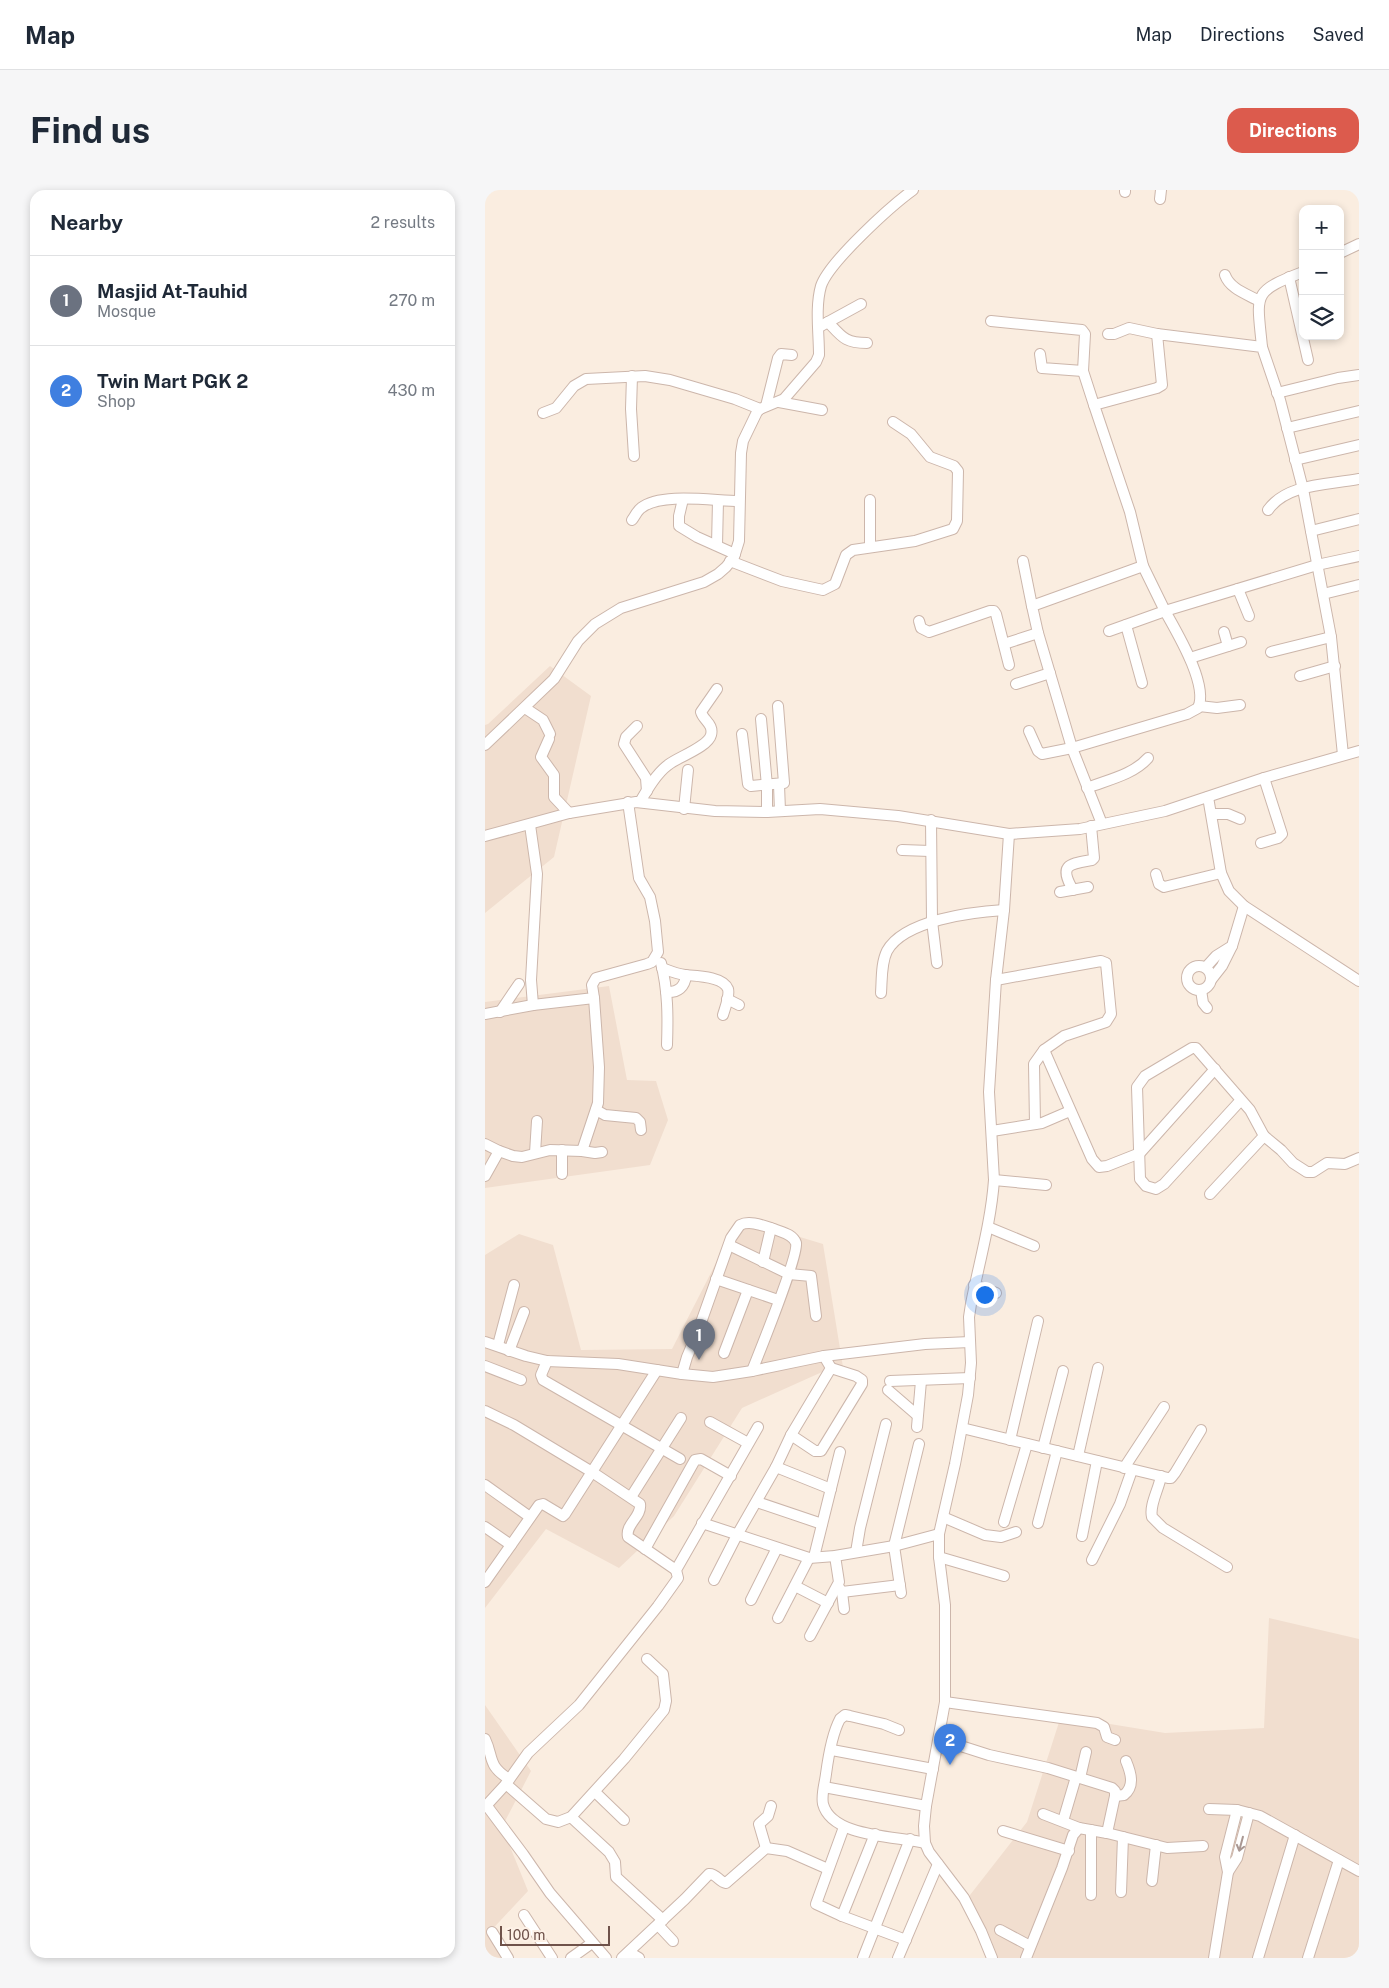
<!DOCTYPE html>
<html lang="en">
<head>
<meta charset="utf-8">
<style>
  :root { --surface:#fff; --page:#f6f6f7; --text:#1f2937; --muted:#747a83; --line:#e0e1e3; --accent:#dc5b4d }
  body { margin:0; font-family:"Public Sans",sans-serif; background:var(--page); color:var(--text) }
  .controls { position:absolute; right:15px; top:15px; display:grid; overflow:hidden; border-radius:10px; box-shadow:0 2px 8px #0003 }
  .controls button { width:45px; height:45px; display:grid; place-items:center; padding:0; border:0; border-bottom:1px solid var(--line); background:var(--surface); color:var(--text); font:25px sans-serif }
  .scale { position:absolute; left:15px; bottom:12px; width:110px; box-sizing:border-box; padding-left:5px; border:2px solid #6f524a; border-top:0; font-size:14px; line-height:18px; white-space:nowrap; color:#6f524a; -webkit-text-stroke:4px #fdf1e6; paint-order:stroke }
  .you { position:absolute; left:499px; top:1104px; width:18px; height:18px; margin:-12px; border:4px solid #fff; border-radius:50%; background:#1a73e8; box-shadow:0 0 0 8px #1a73e833 }
  .badge { display:grid; place-items:center; width:32px; height:32px; border-radius:50%; background:var(--accent); color:#fff; font-size:16px; font-weight:700 }
  .pin { position:absolute; translate:-50% -41px; filter:drop-shadow(0 1px 2px #0008) }
  .pin::after { content:''; position:absolute; top:26px; width:18px; height:15px; background:inherit; clip-path:polygon(0 0,100% 0,50% 100%) }
  .list { margin:0; padding:0; list-style:none }
  h2 { display:flex; justify-content:space-between; align-items:center; height:65px; margin:0; padding:0 20px; font-size:21px }
  h2 small { font-size:16px; font-weight:400; color:var(--muted) }
  .list li { display:grid; grid-template-columns:32px 1fr auto; gap:15px; align-items:center; box-sizing:border-box; height:90px; padding:0 20px; border-top:1px solid var(--line) }
  .list b { display:block; font-size:19px; white-space:nowrap }
  .list p { margin:0; font-size:16px; white-space:nowrap; color:var(--muted) }
  .list em { font-size:16px; font-style:normal; color:var(--muted) }
  .icon { flex:none; width:28px; height:28px; fill:none; stroke:currentColor; stroke-width:2; stroke-linecap:round; stroke-linejoin:round }
  .map { position:relative; flex:none; width:874px; height:1768px; overflow:hidden; border-radius:15px }
  header { display:flex; align-items:center; gap:30px; box-sizing:border-box; height:70px; padding:0 25px; background:var(--surface); border-bottom:1px solid var(--line) }
  header strong { font-size:24px }
  nav { display:flex; gap:28px; margin-inline-start:auto; font-size:18px }
  .intro { display:flex; align-items:center; justify-content:space-between; box-sizing:border-box; height:120px; padding:0 30px }
  h1 { margin:0; font-size:35px }
  .button { padding:12px 22px; border-radius:15px; background:var(--accent); color:#fff; font-size:18px; font-weight:700 }
  main { display:flex; gap:30px; padding:0 30px }
  aside { flex:1; background:var(--surface); border-radius:15px; box-shadow:0 2px 8px #0003 }
  .map>svg:first-child { display:block }
</style>
</head>
<body>
<header>
<strong>Map</strong>
<nav><a>Map</a><a>Directions</a><a>Saved</a></nav>
</header>
<div class="intro"><h1>Find us</h1><a class="button">Directions</a></div>
<main>
<aside>
<h2>Nearby<small>2 results</small></h2>
<ul class="list">
<li><span class="badge" style="background:#6b7280">1</span><div><b>Masjid At-Tauhid</b><p>Mosque</p></div><em>270 m</em></li>
<li><span class="badge" style="background:#3f7fe0">2</span><div><b>Twin Mart PGK 2</b><p>Shop</p></div><em>430 m</em></li>
</ul>
</aside>
<div class="map">
<svg width="874" height="1768" viewBox="0 0 874 1768">
  <rect width="100%" height="100%" fill="#faede0"/>
  <g fill="#f1decf">
    <polygon points="65,476 106,506 69,667 0,723 0,535 3,534"/>
    <polygon points="124,796 142,890 171,891 183,930 165,975 0,998 0,812"/>
    <polygon points="262,1031 338,1054 358,1177 346,1178 257,1218 189,1326 134,1378 61,1339 0,1418 0,1065 34,1044 68,1055 96,1160 187,1159 233,1069"/>
    <polygon points="784,1428 874,1449 874,1768 502,1768 478,1714 542,1632 576,1526 680,1543 779,1538"/>
    <polygon points="0,1515 46,1581 17,1637 43,1701 2,1745 22,1768 0,1768"/>
  </g>
  <g fill="none" stroke-linecap="round" stroke-linejoin="round">
    <g stroke="#ccb6ab" stroke-width="12">
      <g id="minor">
        <polyline points="640,2 640,0"/>
        <polyline points="675,9 676,0"/>
        <polyline points="855,63 874,54"/>
        <path d="M 740,85 C 745,99 762,104 774,111"/>
        <polyline points="804,87 823,170"/>
        <polyline points="506,131 597,140 600,144 598,181 609,215"/>
        <path d="M 343,132 C 357,147 360,153 382,153"/>
        <polyline points="334,137 376,114"/>
        <polyline points="623,144 629,144 644,138 672,144"/>
        <path d="M 777,157 C 772,104 766,102 818,82"/>
        <polyline points="555,164 557,178 598,181"/>
        <polyline points="147,186 146,219 149,266"/>
        <polyline points="792,203 853,188 874,185"/>
        <polyline points="294,212 337,220"/>
        <polyline points="281,216 293,168 296,164 307,165"/>
        <polyline points="58,223 71,218 89,196 101,189 160,186 185,190 250,209 275,219"/>
        <polyline points="802,238 874,221"/>
        <polyline points="810,270 874,255"/>
        <polyline points="198,309 194,326 194,336 212,347 250,364"/>
        <polyline points="385,310 385,357"/>
        <path d="M 783,320 C 802,293 844,295 874,289"/>
        <path d="M 147,330 C 150,326 152,321 156,318 C 176,302 229,311 254,311"/>
        <polyline points="826,341 874,329"/>
        <polyline points="232,355 233,311"/>
        <polyline points="245,371 297,391 338,400 350,394 361,365 368,360 430,351 468,339 472,331 473,281 469,276 445,267 426,244 408,232"/>
        <polyline points="538,371 547,416"/>
        <polyline points="658,376 680,421 832,375 874,366"/>
        <polyline points="753,399 764,426"/>
        <polyline points="838,404 874,395"/>
        <polyline points="434,431 436,438 444,442 505,421 509,421 511,424 524,475"/>
        <polyline points="641,435 657,493"/>
        <polyline points="739,442 743,456"/>
        <polyline points="519,454 553,443"/>
        <polyline points="786,462 846,447"/>
        <polyline points="705,468 756,452"/>
        <polyline points="815,486 850,476"/>
        <polyline points="531,494 565,483"/>
        <polyline points="714,516 732,518 755,515"/>
        <polyline points="40,518 58,530 65,544"/>
        <polyline points="276,529 282,596 282,622"/>
        <polyline points="152,536 141,547 139,554 161,588 162,601"/>
        <path d="M 544,541 L 553,561 L 557,564 L 587,558 L 702,524 L 713,518 C 724,495 691,441 680,421 L 624,441"/>
        <polyline points="257,544 263,594 266,596 299,593 293,516"/>
        <polyline points="64,549 56,567 69,585 69,607 84,623"/>
        <path d="M 0,555 L 69,489 L 93,451 L 110,434 L 136,418 L 219,392 L 233,384 L 241,377 L 249,367 L 254,351 L 256,263 L 258,251 L 272,222 L 275,219 L 299,209 L 331,172 L 334,165 C 334,143 330,117 336,96 C 344,72 406,16 428,0"/>
        <polyline points="294,595 295,621"/>
        <path d="M 602,598 C 622,590 648,585 663,568"/>
        <polyline points="723,607 736,683 744,701 759,716 874,791"/>
        <path d="M 155,612 C 162,600 171,584 183,575 C 193,567 223,557 226,545 C 229,534 218,530 216,522 L 232,499"/>
        <polyline points="199,619 203,580"/>
        <polyline points="727,624 743,624 755,629"/>
        <polyline points="446,630 447,731 452,773"/>
        <polyline points="617,634 587,558 553,443 547,416 658,376 645,322 609,215 672,198 677,195 672,144 777,157 795,210 818,299 846,447 858,565"/>
        <polyline points="45,635 52,684 46,790 48,815"/>
        <polyline points="0,646 84,623 151,612 230,621 282,622 335,619 413,626 524,644 595,639 680,621 779,588 874,561"/>
        <polyline points="776,653 793,648 797,644 779,588"/>
        <polyline points="417,660 445,661"/>
        <polyline points="671,684 674,694 679,697 736,683"/>
        <path d="M 588,700 C 573,674 585,674 607,670 L 609,668 L 606,636"/>
        <polyline points="575,702 603,697"/>
        <path d="M 176,773 C 183,800 183,827 182,855"/>
        <circle cx="714" cy="788" r="12"/>
        <polyline points="721,777 731,766 747,756 759,716"/>
        <path d="M 177,778 C 185,781 192,784 200,785 C 210,786 238,786 243,799 C 245,806 240,818 238,825"/>
        <polyline points="511,790 616,771 621,773 626,824 621,832 579,846 559,860"/>
        <polyline points="726,790 737,776 747,756"/>
        <polyline points="716,800 718,813 722,818"/>
        <path d="M 181,802 C 193,803 200,797 201,785"/>
        <path d="M 396,803 C 397,789 396,773 402,761 C 419,730 487,722 519,720"/>
        <polyline points="242,809 254,815"/>
        <polyline points="15,822 34,794"/>
        <polyline points="0,824 48,815 109,808 107,795 111,788 162,774 167,772 173,762 170,731 165,707 154,688 143,612"/>
        <polyline points="111,920 120,925 151,928 155,932 156,940"/>
        <polyline points="550,934 549,874 559,860 607,969 614,977 622,976 655,963 730,879"/>
        <polyline points="507,941 557,933 585,921"/>
        <polyline points="779,946 796,960 808,973 822,982 828,982 842,973 860,974 874,968"/>
        <polyline points="0,954 14,961 28,966 37,967 65,960 97,961 113,913 114,877 109,808"/>
        <polyline points="77,960 77,984"/>
        <polyline points="97,961 110,963 117,962"/>
        <polyline points="50,963 52,931"/>
        <polyline points="0,986 14,961"/>
        <polyline points="509,990 561,995"/>
        <polyline points="725,1004 779,946 765,920 711,858 707,858 660,886 652,897 655,989 661,996 671,999 679,994 756,910"/>
        <polyline points="503,1037 549,1056"/>
        <polyline points="244,1055 304,1084 326,1086 331,1126"/>
        <polyline points="278,1072 286,1038"/>
        <polyline points="231,1089 293,1110"/>
        <polyline points="489,1095 511,1103"/>
        <polyline points="0,1152 41,1166 62,1171 133,1174 197,1184 228,1187 267,1181 339,1166 440,1154 485,1152"/>
        <polyline points="13,1155 29,1095"/>
        <polyline points="24,1161 39,1122"/>
        <polyline points="239,1163 263,1100"/>
        <polyline points="62,1171 56,1185 58,1190 195,1269"/>
        <polyline points="0,1176 36,1190"/>
        <path d="M 197,1184 L 202,1167 L 213,1141 L 246,1048 L 255,1035 C 265,1030 279,1036 289,1039 C 296,1042 308,1044 311,1053 C 314,1065 274,1163 267,1181"/>
        <polyline points="405,1191 485,1188"/>
        <polyline points="403,1200 432,1225"/>
        <path d="M 0,1221 L 29,1235 L 107,1282 L 155,1314 C 157,1327 140,1334 143,1347 L 191,1380"/>
        <polyline points="225,1232 263,1253"/>
        <polyline points="432,1237 436,1191"/>
        <polyline points="477,1238 683,1288 686,1288 690,1283 716,1240"/>
        <polyline points="306,1245 330,1261 336,1261 377,1194 377,1190 371,1186 346,1178"/>
        <polyline points="525,1250 553,1131"/>
        <polyline points="558,1258 578,1181"/>
        <polyline points="593,1266 613,1178"/>
        <polyline points="291,1277 346,1299"/>
        <polyline points="639,1278 679,1217"/>
        <path d="M 676,1286 C 674,1299 664,1315 667,1327 L 678,1338 L 742,1377"/>
        <polyline points="0,1295 45,1327"/>
        <polyline points="146,1307 196,1228"/>
        <polyline points="272,1312 337,1334"/>
        <polyline points="458,1327 500,1345 516,1347 531,1342"/>
        <polyline points="519,1332 542,1254"/>
        <polyline points="217,1333 324,1368 350,1366 409,1356 454,1344"/>
        <polyline points="553,1333 572,1261"/>
        <polyline points="0,1337 26,1355"/>
        <polyline points="597,1346 612,1271"/>
        <polyline points="160,1359 210,1270 216,1269 246,1286"/>
        <polyline points="371,1362 375,1338 401,1234"/>
        <polyline points="329,1367 355,1262"/>
        <polyline points="454,1367 519,1386"/>
        <polyline points="607,1370 635,1314 647,1280"/>
        <polyline points="229,1390 252,1345 291,1277 306,1245 346,1178 339,1166"/>
        <polyline points="0,1392 54,1315 58,1314 78,1326 80,1324 172,1180"/>
        <polyline points="310,1396 343,1413"/>
        <polyline points="353,1396 357,1402 359,1419"/>
        <polyline points="357,1402 415,1395"/>
        <polyline points="416,1403 409,1356 434,1254"/>
        <polyline points="266,1410 292,1358"/>
        <polyline points="293,1428 324,1368"/>
        <polyline points="325,1446 354,1392 350,1366"/>
        <polyline points="460,1512 612,1533 619,1537 622,1547 630,1550"/>
        <path d="M 414,1540 L 399,1534 L 365,1526 L 360,1525 L 355,1529 C 348,1542 343,1569 341,1584 C 340,1593 336,1605 338,1614 C 347,1648 413,1646 440,1653"/>
        <path d="M 0,1549 C 9,1568 2,1575 24,1589"/>
        <polyline points="454,1549 504,1565 563,1578 627,1598 630,1601 630,1606 622,1643"/>
        <polyline points="347,1560 448,1579"/>
        <polyline points="595,1588 601,1562"/>
        <polyline points="21,1594 43,1563 94,1515 173,1416 193,1388 191,1380 273,1237"/>
        <polyline points="339,1597 441,1616"/>
        <polyline points="110,1602 139,1630"/>
        <path d="M 630,1606 L 639,1605 C 650,1596 646,1583 641,1571"/>
        <polyline points="2,1616 38,1664 65,1703 121,1768"/>
        <polyline points="0,1617 21,1594 61,1629 73,1632 86,1627 139,1569 179,1520 181,1511 178,1484 162,1469"/>
        <polyline points="724,1619 752,1620 775,1626 874,1681"/>
        <polyline points="558,1624 594,1638"/>
        <polyline points="86,1627 124,1662 130,1672 131,1687 178,1730"/>
        <polyline points="578,1631 591,1587"/>
        <polyline points="518,1641 584,1661"/>
        <polyline points="390,1644 357,1726 421,1750"/>
        <polyline points="281,1658 274,1634 283,1626 286,1616"/>
        <polyline points="743,1682 752,1668 764,1623"/>
        <polyline points="667,1691 671,1655"/>
        <polyline points="636,1702 638,1647"/>
        <polyline points="606,1705 606,1640"/>
        <polyline points="39,1725 67,1768"/>
        <polyline points="357,1726 331,1714 359,1637"/>
        <polyline points="173,1735 188,1751"/>
        <polyline points="515,1740 545,1756"/>
        <polyline points="7,1742 23,1768"/>
        <polyline points="144,1762 154,1768"/>
        <polyline points="86,1768 107,1753"/>
        <path d="M 137,1768 L 200,1709 L 224,1684 C 231,1683 234,1692 241,1693 L 281,1658 L 302,1661 L 343,1679"/>
        <polyline points="378,1768 425,1649"/>
        <polyline points="413,1768 453,1674"/>
        <path d="M 507,1768 L 496,1741 L 479,1708 L 444,1662 L 440,1653 L 439,1636 L 441,1616 L 460,1512 L 460,1415 L 454,1367 L 454,1344 L 470,1274 L 483,1205 L 486,1173 L 484,1127 L 486,1114 C 494,1073 506,1032 509,990 L 504,902 L 511,790 L 519,720 L 524,644"/>
        <polyline points="541,1768 577,1678 588,1645 594,1638 622,1643 682,1658 718,1656"/>
        <polyline points="729,1768 743,1682 740,1667 752,1620"/>
        <polyline points="773,1768 810,1645"/>
        <polyline points="823,1768 854,1670"/>
      </g>
    </g>
    <use href="#minor" stroke="#fff" stroke-width="10"/>
  </g>
  <defs><path id="oneway-shaft" d="M-6 0H5M1.5-3L5.5 0L1.5 3" fill="none" stroke-width="1.6" stroke-linecap="round" stroke-linejoin="round" transform="scale(1.25)"/></defs>
  <use stroke="#a99792" href="#oneway-shaft" transform="translate(756 1654) rotate(105)"/>
</svg>
<div class="controls">
<button>+</button>
<button>−</button>
<button><svg class="icon" aria-label="layers" viewBox="0 0 24 24"><path d="M12 4l9 5-9 5-9-5zM3 14l9 5 9-5"/></svg></button>
</div>
<div class="scale">100 m</div>
<div class="you"></div>
<div class="pin badge" style="left:214px;top:1170px;background:#6b7280">1</div>
<div class="pin badge" style="left:465px;top:1575px;background:#3f7fe0">2</div>
</div>
</main>
</body>
</html>
